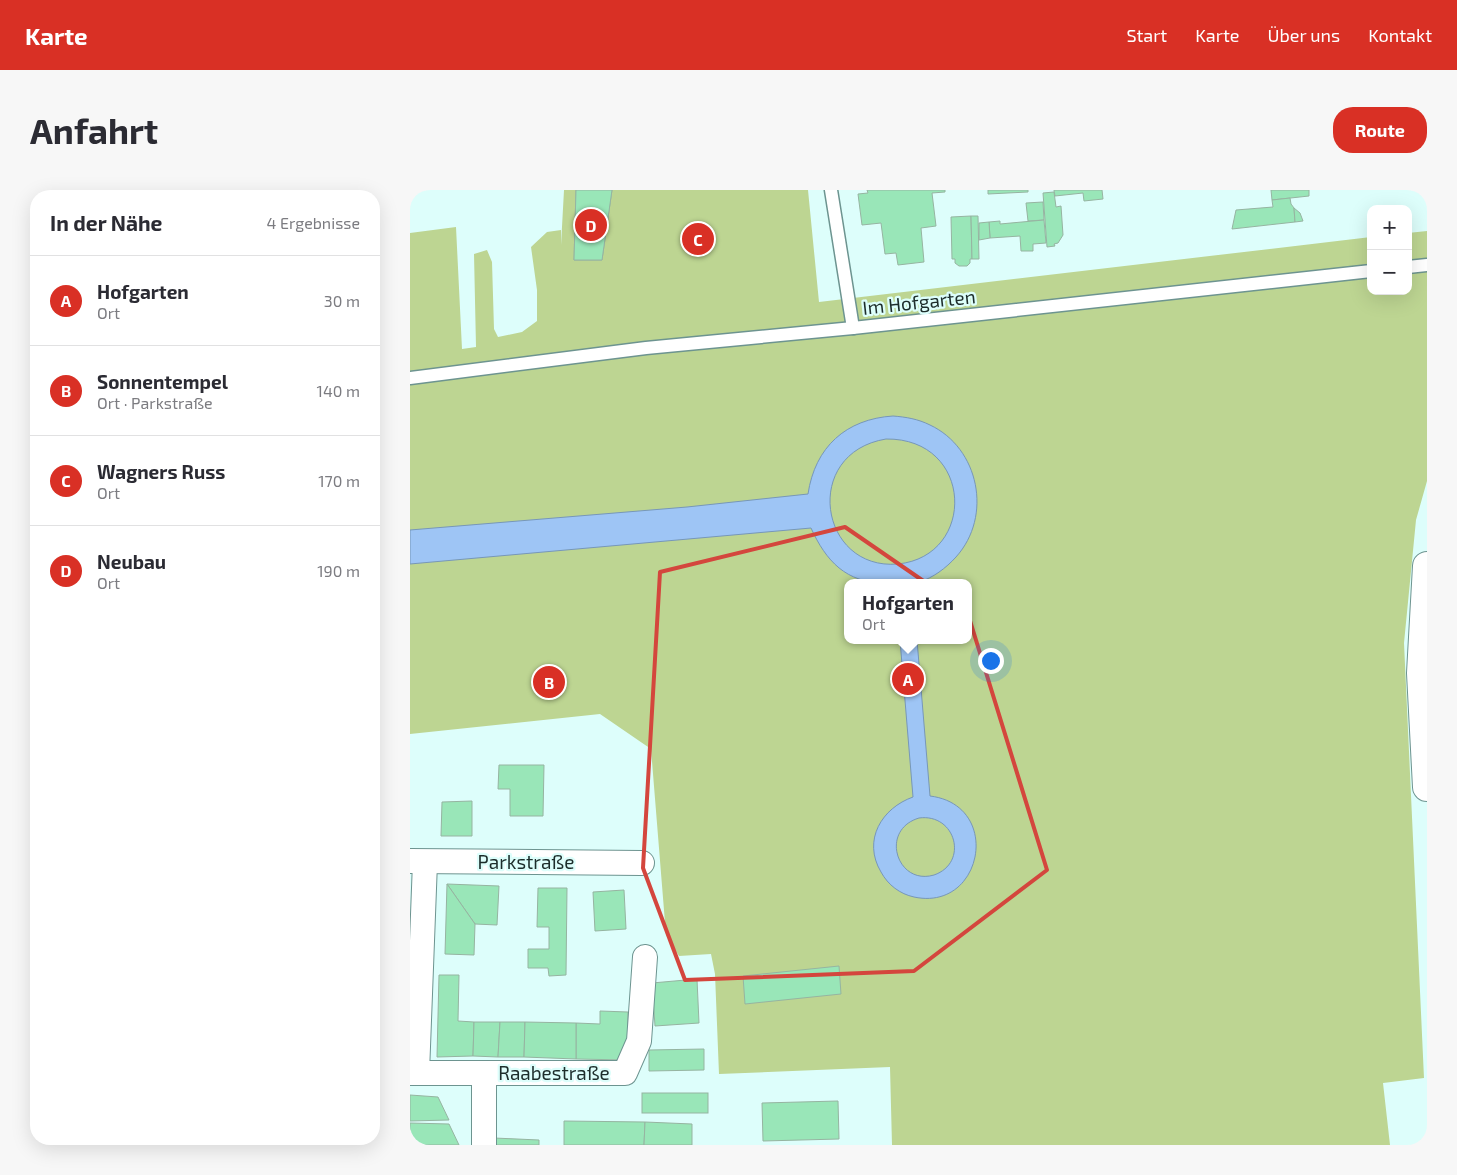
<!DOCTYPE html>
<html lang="de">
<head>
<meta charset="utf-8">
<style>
  :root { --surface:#fff; --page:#f7f7f7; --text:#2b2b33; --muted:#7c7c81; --line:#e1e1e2; --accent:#d93025 }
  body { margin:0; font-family:"Exo 2",sans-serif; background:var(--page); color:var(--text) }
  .controls { position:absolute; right:15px; top:15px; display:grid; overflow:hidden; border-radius:10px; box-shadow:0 5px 20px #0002 }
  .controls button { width:45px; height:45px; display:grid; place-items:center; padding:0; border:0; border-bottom:1px solid var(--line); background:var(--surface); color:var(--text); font:25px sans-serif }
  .you { position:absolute; left:580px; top:470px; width:18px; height:18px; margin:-12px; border:4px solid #fff; border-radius:50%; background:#1a73e8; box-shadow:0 0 0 8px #1a73e833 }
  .badge { display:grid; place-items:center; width:32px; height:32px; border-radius:50%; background:var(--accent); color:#fff; font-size:16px; font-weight:700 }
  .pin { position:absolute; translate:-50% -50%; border:2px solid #fff; box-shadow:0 1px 5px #0006 }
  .popup { position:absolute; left:434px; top:389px; width:128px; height:65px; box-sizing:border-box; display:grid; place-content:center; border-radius:10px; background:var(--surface); filter:drop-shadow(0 1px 4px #0005); font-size:16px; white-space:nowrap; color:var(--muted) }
  .popup b { font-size:19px; color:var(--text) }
  .popup::after { content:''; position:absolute; left:50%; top:100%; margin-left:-10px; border:10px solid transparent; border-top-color:var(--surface) }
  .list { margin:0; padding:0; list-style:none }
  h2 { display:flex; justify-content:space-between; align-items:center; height:65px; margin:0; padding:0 20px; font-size:21px }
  h2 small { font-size:16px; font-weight:400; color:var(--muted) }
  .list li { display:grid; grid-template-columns:32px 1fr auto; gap:15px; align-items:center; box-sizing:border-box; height:90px; padding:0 20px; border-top:1px solid var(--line) }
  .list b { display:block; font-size:19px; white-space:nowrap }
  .list p { margin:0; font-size:16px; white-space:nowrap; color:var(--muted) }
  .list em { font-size:16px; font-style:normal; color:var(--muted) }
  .map { position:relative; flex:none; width:1017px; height:955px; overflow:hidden; border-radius:20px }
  header { display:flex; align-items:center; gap:30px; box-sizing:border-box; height:70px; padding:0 25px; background:var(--accent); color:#fff }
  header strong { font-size:24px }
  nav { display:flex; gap:28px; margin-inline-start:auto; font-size:18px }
  .intro { display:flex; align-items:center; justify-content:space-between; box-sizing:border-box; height:120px; padding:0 30px }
  h1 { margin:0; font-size:35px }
  .button { padding:12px 22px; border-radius:20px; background:var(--accent); color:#fff; font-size:18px; font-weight:700 }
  main { display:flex; gap:30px; padding:0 30px }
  aside { flex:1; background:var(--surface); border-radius:20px; box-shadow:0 5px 20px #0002 }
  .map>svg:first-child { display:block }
</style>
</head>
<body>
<header>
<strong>Karte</strong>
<nav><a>Start</a><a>Karte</a><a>Über uns</a><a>Kontakt</a></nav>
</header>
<div class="intro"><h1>Anfahrt</h1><a class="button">Route</a></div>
<main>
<aside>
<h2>In der Nähe<small>4 Ergebnisse</small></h2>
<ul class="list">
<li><span class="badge">A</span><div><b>Hofgarten</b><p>Ort</p></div><em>30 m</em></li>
<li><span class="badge">B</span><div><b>Sonnentempel</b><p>Ort · Parkstraße</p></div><em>140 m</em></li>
<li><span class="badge">C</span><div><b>Wagners Russ</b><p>Ort</p></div><em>170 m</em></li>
<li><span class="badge">D</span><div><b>Neubau</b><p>Ort</p></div><em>190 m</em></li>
</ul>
</aside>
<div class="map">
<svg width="1017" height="955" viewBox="0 0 1017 955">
  <rect width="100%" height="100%" fill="#ddfefb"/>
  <path fill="#bdd592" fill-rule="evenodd" d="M 154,0 L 398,0 L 409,112 L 961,47 L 961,101 L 998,101 L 998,43 L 1017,41 L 1017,291 L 1006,330 L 994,453 L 1014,888 L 973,893 L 980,955 L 482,955 L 480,877 L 309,884 L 305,784 L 301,764 L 269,766 L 256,745 L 241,559 L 190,524 L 0,544 L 0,43 L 46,37 L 52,159 L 66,157 L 64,64 L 77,60 L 82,72 L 84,139 L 88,147 L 112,142 L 127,131 L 127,100 L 121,57 L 137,42 L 151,40 L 151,55 ZM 438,393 L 558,393 L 558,450 L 438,450 Z"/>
  <g fill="#9ec5f5" stroke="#7797b8" fill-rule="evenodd">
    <path d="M 483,226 C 496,227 508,229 520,235 C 569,258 583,326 546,367 C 536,378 523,388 509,392 C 498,395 485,393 475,393 C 436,393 416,371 401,338 L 0,374 L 0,340 L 277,317 L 398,304 C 405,257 436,229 483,226 ZM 476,249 C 564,248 567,366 488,374 C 409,381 391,263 476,249 Z"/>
    <path d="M 490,450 L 507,450 L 520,606 C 593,615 573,722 504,707 C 490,704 478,695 471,682 C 452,650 472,618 503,607 ZM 509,628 C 546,623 559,673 524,685 C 487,696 469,640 509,628 Z"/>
  </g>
  <g fill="#99e6b8" stroke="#96b4a1">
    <polygon points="166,0 202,0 192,70 164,70"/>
    <polygon points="166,0 202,0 192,70 164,70"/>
    <polygon points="457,0 535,0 535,2 522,3 526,36 511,38 514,72 488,75 486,63 475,64 471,33 452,35 448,4 458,3"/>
    <polygon points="578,0 618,0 618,2 578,4"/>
    <polygon points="644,0 692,0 693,9 674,11 673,3 645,6"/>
    <polygon points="861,0 899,0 899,6 862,10"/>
    <polygon points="644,2 646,17 651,16 653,45 648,53 644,54 645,56 637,57 633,3"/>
    <polygon points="880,8 881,14 884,18 885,32 822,39 826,20 863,17 862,10"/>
    <polygon points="633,12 634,30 618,31 616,13"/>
    <polygon points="884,18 890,23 893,31 885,32"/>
    <polygon points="561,26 562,69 560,69 560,73 557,76 549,76 545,73 545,69 542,69 541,27"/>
    <polygon points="561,26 568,26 569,69 562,69"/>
    <polygon points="634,30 636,53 623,54 623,61 611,61 610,46 580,48 579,32 590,31 590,34"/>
    <polygon points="579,32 580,48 569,50 569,33"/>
    <circle cx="139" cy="493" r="8"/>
    <polygon points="89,575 134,575 133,626 100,626 100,599 88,599"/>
    <polygon points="62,611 62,646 31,646 32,612"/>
    <polygon points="37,694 89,696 87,735 65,734"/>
    <polygon points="37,694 65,734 64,765 35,764"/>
    <polygon points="128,698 157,698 156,785 139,786 138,778 118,778 118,759 139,759 139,737 127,737"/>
    <polygon points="214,700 216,739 185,741 183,702"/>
    <polygon points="429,776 431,804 335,814 333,786"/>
    <polygon points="29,785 49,785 48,831 64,832 63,866 27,867"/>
    <polygon points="287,789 289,833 245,836 242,793"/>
    <polygon points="190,821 218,822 217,870 166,869 166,833 190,834"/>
    <polygon points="64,832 90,832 88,867 63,866"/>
    <polygon points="90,832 115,832 114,867 88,867"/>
    <polygon points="115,832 166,833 166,869 114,867"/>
    <polygon points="294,859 294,880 239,881 239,860"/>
    <rect x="232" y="903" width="66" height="20"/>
    <polygon points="0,905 28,907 39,930 0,931"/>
    <polygon points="428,911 429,949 353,951 352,913"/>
    <polygon points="154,931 235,932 234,955 154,955"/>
    <polygon points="235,932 282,934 282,955 234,955"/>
    <polygon points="0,933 39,934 49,955 0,955"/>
    <polygon points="84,948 129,950 129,955 84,955"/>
  </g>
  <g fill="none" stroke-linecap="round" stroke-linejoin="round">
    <g stroke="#6d9490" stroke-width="15">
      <g id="lane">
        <polyline points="421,0 443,138"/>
        <polyline points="998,77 1017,75"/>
        <polyline points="0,188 236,158 443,138 961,81"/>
      </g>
    </g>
    <g stroke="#6d9490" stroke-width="26">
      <g id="street">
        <polyline points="0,671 232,673"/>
        <polyline points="0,883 215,883 229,851 235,767"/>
        <polyline points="7,883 15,672"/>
        <polyline points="74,955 74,883"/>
      </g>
    </g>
    <g stroke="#6d9490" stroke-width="30">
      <polyline id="secondary" points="1017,376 1011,483 1017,597"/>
    </g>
    <use href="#lane" stroke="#fff" stroke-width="12"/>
    <use href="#street" stroke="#fff" stroke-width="24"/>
    <use href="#secondary" stroke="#fff" stroke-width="28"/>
  </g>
  <path fill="none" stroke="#d4463d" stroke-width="4" stroke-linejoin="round" d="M 435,337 L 557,421 L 637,680 L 504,781 L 275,790 L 233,678 L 250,382 Z"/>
  <g text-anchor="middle" stroke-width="4.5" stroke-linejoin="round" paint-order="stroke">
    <g font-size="19" fill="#1d2d2b" stroke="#ddfefb">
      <text transform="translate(509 112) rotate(-6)" y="7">Im Hofgarten</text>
      <text x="116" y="679">Parkstraße</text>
      <text x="144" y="890">Raabestraße</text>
    </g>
  </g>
</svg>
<div class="controls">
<button>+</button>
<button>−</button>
</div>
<div class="you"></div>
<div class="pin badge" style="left:498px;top:489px">A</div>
<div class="popup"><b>Hofgarten</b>Ort</div>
<div class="pin badge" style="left:139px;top:492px">B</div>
<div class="pin badge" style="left:288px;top:49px">C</div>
<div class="pin badge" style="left:181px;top:35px">D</div>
</div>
</main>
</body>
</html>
